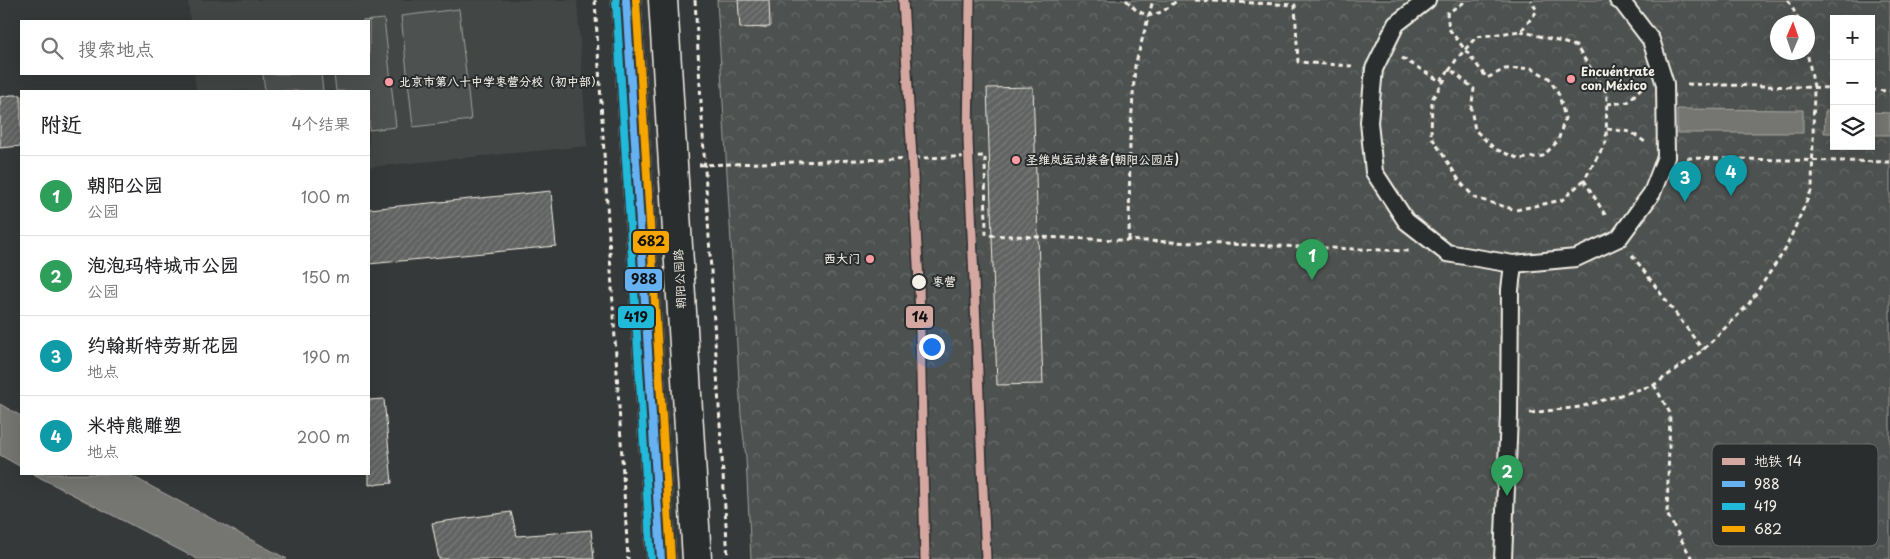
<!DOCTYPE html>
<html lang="zh">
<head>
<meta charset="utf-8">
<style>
  :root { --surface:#fff; --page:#f6f6f6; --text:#202124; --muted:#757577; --line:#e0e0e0; --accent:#0f766e }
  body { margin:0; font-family:"Playpen Sans","LXGW WenKai TC",sans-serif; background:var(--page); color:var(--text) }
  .controls { position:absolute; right:15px; top:15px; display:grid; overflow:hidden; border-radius:0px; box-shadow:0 5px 20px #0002 }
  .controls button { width:45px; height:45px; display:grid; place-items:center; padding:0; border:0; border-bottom:1px solid var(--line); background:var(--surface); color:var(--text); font:25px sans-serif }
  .compass { position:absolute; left:1770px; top:15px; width:45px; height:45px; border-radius:50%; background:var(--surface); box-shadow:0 5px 20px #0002; rotate:2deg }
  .you { position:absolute; left:931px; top:346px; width:18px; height:18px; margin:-12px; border:4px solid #fff; border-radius:50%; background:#1a73e8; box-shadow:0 0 0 8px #1a73e833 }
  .badge { display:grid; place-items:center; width:32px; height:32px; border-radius:50%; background:var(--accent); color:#fff; font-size:16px; font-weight:700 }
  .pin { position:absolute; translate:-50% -41px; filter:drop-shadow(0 1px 2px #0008) }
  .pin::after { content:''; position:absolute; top:26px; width:18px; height:15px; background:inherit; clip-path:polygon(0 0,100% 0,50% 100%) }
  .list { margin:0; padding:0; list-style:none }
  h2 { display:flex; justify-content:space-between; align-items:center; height:65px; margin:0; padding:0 20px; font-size:21px }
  h2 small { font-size:16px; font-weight:400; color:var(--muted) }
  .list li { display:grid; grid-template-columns:32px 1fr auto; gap:15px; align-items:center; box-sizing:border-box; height:80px; padding:0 20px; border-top:1px solid var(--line) }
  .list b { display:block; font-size:19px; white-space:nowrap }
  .list p { margin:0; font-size:16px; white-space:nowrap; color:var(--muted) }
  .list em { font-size:16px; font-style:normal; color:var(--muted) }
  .icon { flex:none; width:28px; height:28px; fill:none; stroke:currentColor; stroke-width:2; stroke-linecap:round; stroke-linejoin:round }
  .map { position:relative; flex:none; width:1890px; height:559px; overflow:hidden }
  .search { position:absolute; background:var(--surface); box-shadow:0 5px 20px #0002; left:20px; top:20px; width:350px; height:55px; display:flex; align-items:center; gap:12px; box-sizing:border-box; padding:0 18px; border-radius:0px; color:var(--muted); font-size:19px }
  .panel { position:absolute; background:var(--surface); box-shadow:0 5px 20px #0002; left:20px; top:90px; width:350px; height:385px; border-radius:0px }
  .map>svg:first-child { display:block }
</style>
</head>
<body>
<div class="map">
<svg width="1890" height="559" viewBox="0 0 1890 559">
  <defs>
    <pattern id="park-crowns" width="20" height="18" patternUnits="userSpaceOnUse" patternTransform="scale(1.25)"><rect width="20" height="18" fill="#4e514f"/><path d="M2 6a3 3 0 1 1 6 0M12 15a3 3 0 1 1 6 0" fill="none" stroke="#686a68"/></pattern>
    <pattern id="building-hatch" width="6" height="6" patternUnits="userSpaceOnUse" patternTransform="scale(1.25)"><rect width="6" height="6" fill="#616362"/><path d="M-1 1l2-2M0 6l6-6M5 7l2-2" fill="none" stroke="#787a78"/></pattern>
  </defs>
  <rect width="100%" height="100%" fill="#363939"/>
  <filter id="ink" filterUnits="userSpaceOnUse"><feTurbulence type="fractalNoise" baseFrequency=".02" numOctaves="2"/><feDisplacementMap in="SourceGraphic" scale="10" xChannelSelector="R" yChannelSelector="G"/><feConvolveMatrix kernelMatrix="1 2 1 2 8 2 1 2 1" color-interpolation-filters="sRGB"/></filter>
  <g filter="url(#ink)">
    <polygon fill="#434645" points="188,0 577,0 587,146 369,167 369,91 196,91 194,74 369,74 369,21 190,21"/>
    <g fill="#4e514f" stroke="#a1a19c">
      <polygon points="459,9 471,120 413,127 401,16"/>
      <polygon points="384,19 396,127 369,130 369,91 336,91 334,74 369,74 369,21 362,21"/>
      <polygon points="263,74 321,74 323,91 265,91"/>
    </g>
    <path fill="url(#park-crowns)" stroke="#a1a19c" fill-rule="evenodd" d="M 717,0 L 1890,0 L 1890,559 L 751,559 L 746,458 L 741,415 ZM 1834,19 L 1871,19 L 1871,146 L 1834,146 ZM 1778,22 L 1808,22 L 1808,52 L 1778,52 Z"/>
    <g fill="#757572" stroke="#a8a7a1">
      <polygon points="1677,109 1803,110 1803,133 1677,133"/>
      <polygon points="1825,111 1834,111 1834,133 1824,133"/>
      <polygon points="1871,112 1890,113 1890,135 1871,135"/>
      <polygon points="0,404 21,416 21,467 0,455"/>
      <polygon points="33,474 128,474 287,559 197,559"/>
    </g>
    <g fill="url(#building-hatch)" stroke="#f4f1e8">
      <polygon points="738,0 769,0 770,27 740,28"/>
      <polygon points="1033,87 1043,384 997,385 987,88"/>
      <polygon points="11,95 21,95 21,146 0,148 0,97"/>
      <polygon points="551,191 556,246 369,264 369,209"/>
      <polygon points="384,399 392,483 369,485 369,400"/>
      <polygon points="511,512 517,536 591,530 594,559 439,559 432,523"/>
    </g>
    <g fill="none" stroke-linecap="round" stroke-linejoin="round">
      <g stroke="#f4f1e8" stroke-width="20">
        <g id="service">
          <polyline points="1427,0 1396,24 1374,69 1369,122 1374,172 1406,221 1447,253 1513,264 1576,258 1619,238 1652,193 1666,157 1665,84 1651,40 1622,2 1618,0"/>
          <polyline points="1503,559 1509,416 1510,290 1513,264"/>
        </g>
      </g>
      <g stroke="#f4f1e8" stroke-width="31">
        <g id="secondary">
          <polyline points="626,0 661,559"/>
          <polyline points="663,0 697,559"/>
        </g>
      </g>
      <g stroke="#f4f1e8" stroke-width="3" stroke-dasharray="5 4" stroke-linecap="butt">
        <polyline points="595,0 628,559"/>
        <polyline points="695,0 728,559"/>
        <polyline points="1126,0 1136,10 1148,16 1162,12 1178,0"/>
        <polyline points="1195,0 1295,5 1298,62 1352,66"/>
        <polyline points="1788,0 1800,22"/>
        <polyline points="1402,58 1440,81 1450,69 1474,89 1471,109 1475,130 1495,149 1520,159 1543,156 1558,141 1565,118 1559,95 1549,78 1531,68 1505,69 1487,78 1449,29 1447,13 1463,3 1463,0"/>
        <polyline points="1449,71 1456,60 1476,37 1521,31 1537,11 1531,0"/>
        <polyline points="1445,79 1432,99 1431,136 1461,183 1475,198 1516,210 1562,200 1584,180 1606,142 1607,93 1576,46 1521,31"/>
        <polyline points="1687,84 1834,88"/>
        <polyline points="1871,90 1890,91"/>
        <polyline points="1607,104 1628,102 1644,85"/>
        <polyline points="1607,129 1631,132 1645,142"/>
        <polyline points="1687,158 1890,162"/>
        <polyline points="699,165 985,156 986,235 1409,251"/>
        <polyline points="1584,180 1607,218"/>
        <polyline points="1129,240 1130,140 1135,66 1153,0"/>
        <polyline points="1632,255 1703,350"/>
        <polyline points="1654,385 1670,413 1667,514 1692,559"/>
        <polyline points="1530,413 1580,407 1654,385 1703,350 1748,305 1785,250 1812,189 1814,87 1807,52"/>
      </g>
      <use href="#service" stroke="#2a2d2e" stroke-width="16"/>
      <use href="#secondary" stroke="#2a2d2e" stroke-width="28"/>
      <g stroke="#2a2d2e" stroke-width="11">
        <polyline id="bus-1" points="626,0 661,559"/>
      </g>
      <g stroke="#2a2d2e" stroke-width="11">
        <polyline id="bus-2" points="616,1 651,559"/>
      </g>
      <g stroke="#2a2d2e" stroke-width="11">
        <polyline id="bus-3" points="636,0 671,558"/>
      </g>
      <use href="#bus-1" stroke="#66b1f2" stroke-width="8"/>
      <use href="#bus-2" stroke="#20b9da" stroke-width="8"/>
      <use href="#bus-3" stroke="#f7a600" stroke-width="8"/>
      <g stroke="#2a2d2e" stroke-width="12">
        <g id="metro-1">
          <polyline points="903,0 919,282 925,559"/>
          <polyline points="970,0 968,140 986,559"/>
        </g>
      </g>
      <use href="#metro-1" stroke="#d4a7a1" stroke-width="9"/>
    </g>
  </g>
  <g fill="#ff9aa2" stroke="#2a2d2e" stroke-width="2">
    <circle cx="1571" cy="79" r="5"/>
    <circle cx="389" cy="82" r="5"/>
    <circle cx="1016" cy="160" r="5"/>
    <circle cx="870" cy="259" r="5"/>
  </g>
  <circle fill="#f4f1e8" stroke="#2a2d2e" stroke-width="2" cx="919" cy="282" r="8"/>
  <g text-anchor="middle" stroke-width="4" stroke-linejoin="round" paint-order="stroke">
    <g font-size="12" font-weight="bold" fill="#f4f1e8" stroke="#2a2d2e" text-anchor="start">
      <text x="1581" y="76">Encuéntrate<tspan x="1581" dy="14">con México</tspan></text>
      <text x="399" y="86">北京市第八十中学枣营分校（初中部）</text>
      <text x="1026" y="164">圣维岚运动装备(朝阳公园店)</text>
      <text x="860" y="263" text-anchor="end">西大门</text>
    </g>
    <g font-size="12" fill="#f4f1e8" stroke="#2a2d2e">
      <text transform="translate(680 279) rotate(-93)" y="4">朝阳公园路</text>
    </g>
    <g font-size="12" font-weight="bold" fill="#f4f1e8" stroke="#2a2d2e" text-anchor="start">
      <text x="932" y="286">枣营</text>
    </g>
  </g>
  <rect x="1712" y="444" width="166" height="102" rx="8" fill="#2a2d2e" stroke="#676866" stroke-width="1"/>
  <rect x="1722" y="458" width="23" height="7" fill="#d4a7a1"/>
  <rect x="1722" y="481" width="23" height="6" fill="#66b1f2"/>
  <rect x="1722" y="503" width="23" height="7" fill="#20b9da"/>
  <rect x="1722" y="526" width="23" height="6" fill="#f7a600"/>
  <g font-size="14" fill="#f4f1e8">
    <text x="1754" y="466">地铁 14</text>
    <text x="1754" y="489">988</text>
    <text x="1754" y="511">419</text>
    <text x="1754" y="534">682</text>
  </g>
  <g stroke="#2a2d2e" stroke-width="2">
    <rect x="632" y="230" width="38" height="24" rx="5" fill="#f7a600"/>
    <rect x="624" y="268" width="39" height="24" rx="5" fill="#66b1f2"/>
    <rect x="905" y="305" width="29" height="24" rx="5" fill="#d4a7a1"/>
    <rect x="617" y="305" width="38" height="24" rx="5" fill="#20b9da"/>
  </g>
  <g font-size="14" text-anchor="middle" font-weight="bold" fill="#111">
    <text x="651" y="246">682</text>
    <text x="644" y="284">988</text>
    <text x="920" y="322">14</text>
    <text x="636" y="322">419</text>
  </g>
</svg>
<div class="controls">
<button>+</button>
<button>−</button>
<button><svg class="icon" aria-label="layers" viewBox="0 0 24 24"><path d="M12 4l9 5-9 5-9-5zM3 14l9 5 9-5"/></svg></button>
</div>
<svg class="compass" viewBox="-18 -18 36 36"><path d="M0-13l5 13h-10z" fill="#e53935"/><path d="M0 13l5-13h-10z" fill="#757577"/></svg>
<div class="you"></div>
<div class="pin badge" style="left:1312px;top:280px;background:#2e9e5b">1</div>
<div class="pin badge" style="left:1507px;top:496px;background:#2e9e5b">2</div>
<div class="pin badge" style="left:1685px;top:202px;background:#0f9aa8">3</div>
<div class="pin badge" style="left:1731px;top:196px;background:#0f9aa8">4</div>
<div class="search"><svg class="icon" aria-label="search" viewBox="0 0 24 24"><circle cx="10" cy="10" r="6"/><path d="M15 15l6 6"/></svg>搜索地点</div>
<section class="panel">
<h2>附近<small>4个结果</small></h2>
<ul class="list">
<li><span class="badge" style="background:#2e9e5b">1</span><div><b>朝阳公园</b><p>公园</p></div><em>100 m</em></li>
<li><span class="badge" style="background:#2e9e5b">2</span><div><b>泡泡玛特城市公园</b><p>公园</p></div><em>150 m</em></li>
<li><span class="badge" style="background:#0f9aa8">3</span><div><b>约翰斯特劳斯花园</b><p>地点</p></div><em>190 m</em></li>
<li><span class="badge" style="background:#0f9aa8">4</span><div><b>米特熊雕塑</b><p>地点</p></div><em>200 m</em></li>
</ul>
</section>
</div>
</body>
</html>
